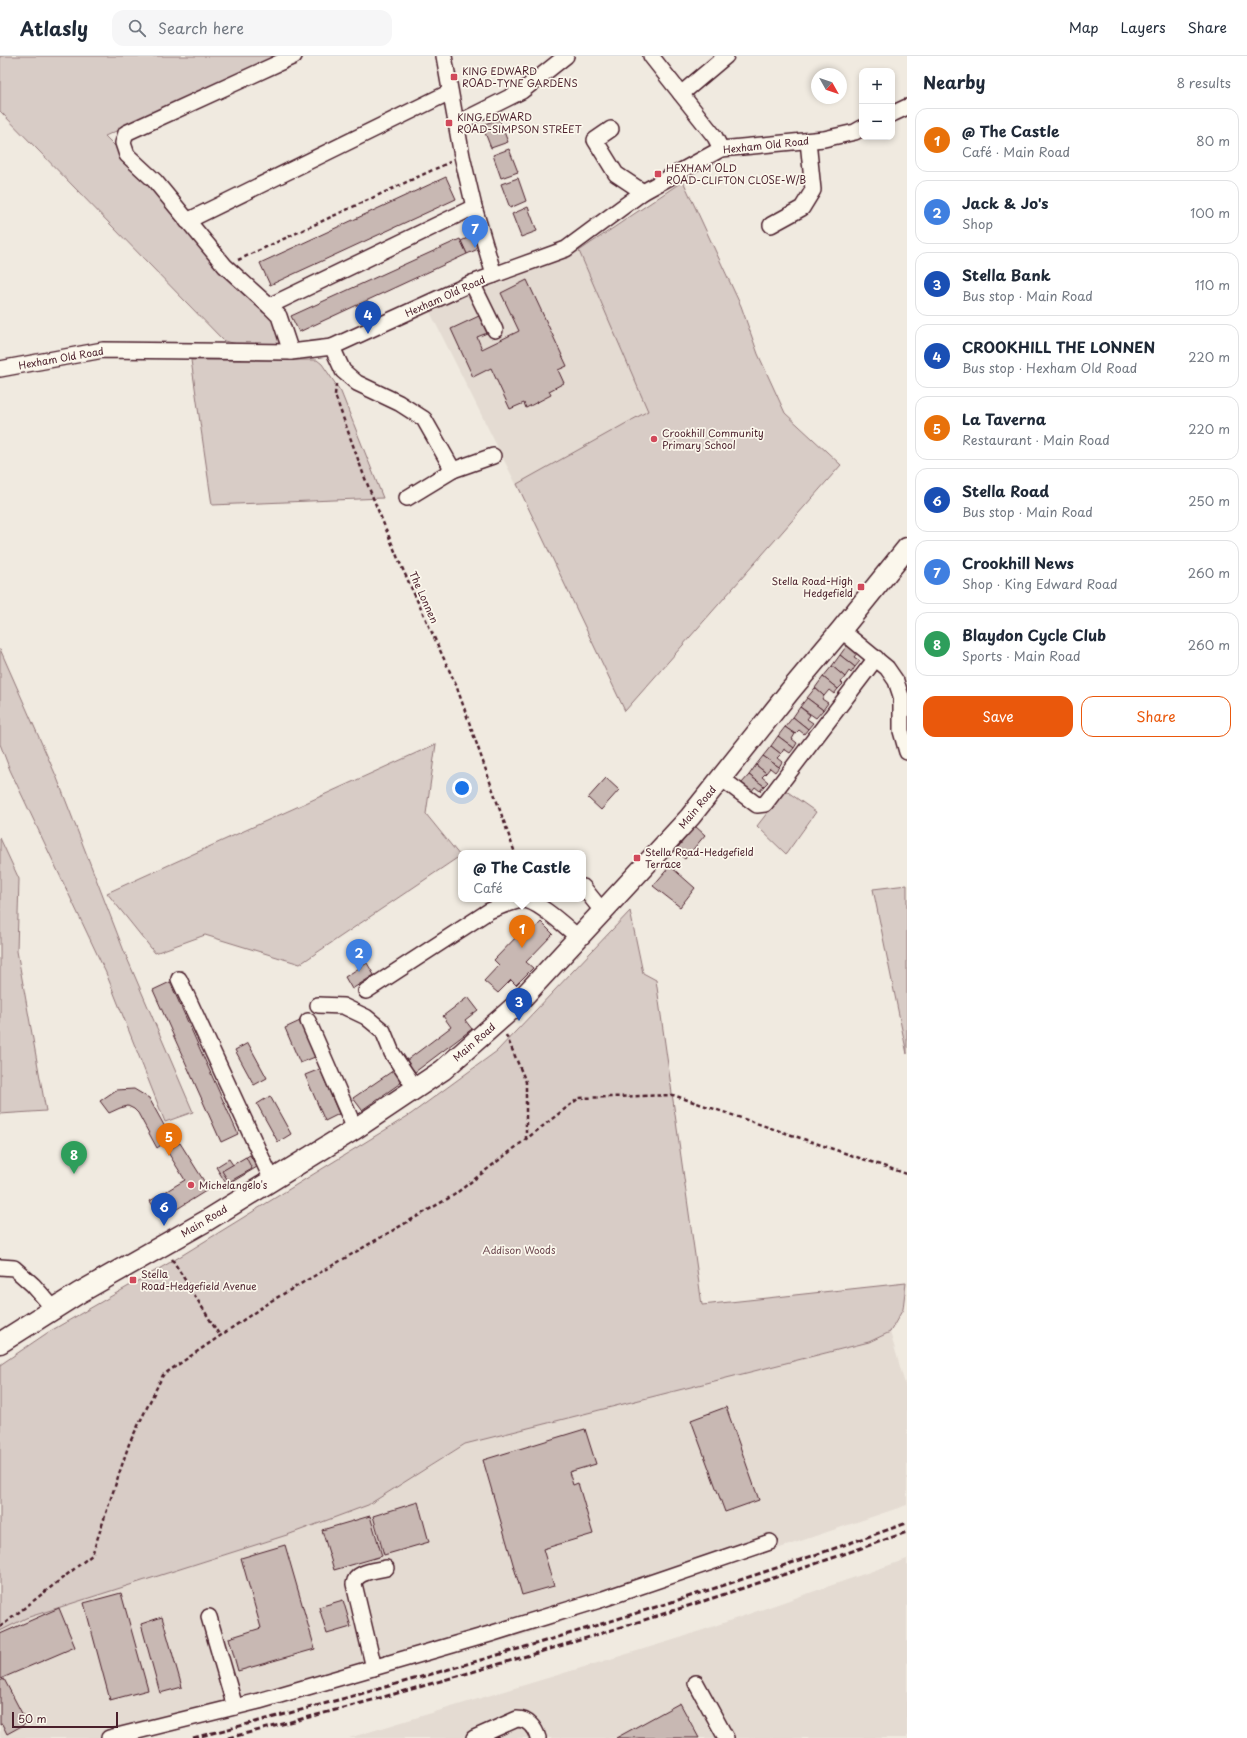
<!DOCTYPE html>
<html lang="en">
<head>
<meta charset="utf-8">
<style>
  :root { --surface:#fff; --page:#f6f6f7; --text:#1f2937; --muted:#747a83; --line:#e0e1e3; --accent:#ea580c }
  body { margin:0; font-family:"Playpen Sans",sans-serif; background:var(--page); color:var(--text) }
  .controls { position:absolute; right:12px; top:12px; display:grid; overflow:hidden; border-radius:8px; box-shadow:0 2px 6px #0003 }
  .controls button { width:36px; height:36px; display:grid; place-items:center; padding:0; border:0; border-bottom:1px solid var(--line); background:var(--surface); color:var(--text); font:20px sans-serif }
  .compass { position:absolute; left:811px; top:12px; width:36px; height:36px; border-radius:50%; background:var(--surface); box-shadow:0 2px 6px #0003; rotate:130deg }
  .scale { position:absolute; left:12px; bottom:10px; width:106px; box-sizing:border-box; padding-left:4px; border:2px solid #4a1f2b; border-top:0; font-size:11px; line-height:14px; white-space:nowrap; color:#4a1f2b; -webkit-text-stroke:3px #fbf7ec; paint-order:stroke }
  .you { position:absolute; left:462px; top:732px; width:14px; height:14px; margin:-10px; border:3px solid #fff; border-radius:50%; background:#1a73e8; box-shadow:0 0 0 6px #1a73e833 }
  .badge { display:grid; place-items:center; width:26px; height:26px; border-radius:50%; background:var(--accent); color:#fff; font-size:13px; font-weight:700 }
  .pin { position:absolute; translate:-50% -33px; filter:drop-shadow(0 1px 2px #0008) }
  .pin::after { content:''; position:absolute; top:21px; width:14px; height:12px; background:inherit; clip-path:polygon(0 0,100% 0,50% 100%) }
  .popup { position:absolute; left:458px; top:794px; width:128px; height:52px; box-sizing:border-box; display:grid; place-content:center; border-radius:8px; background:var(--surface); filter:drop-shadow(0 1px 3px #0005); font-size:13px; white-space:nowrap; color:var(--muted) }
  .popup b { font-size:15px; color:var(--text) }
  .popup::after { content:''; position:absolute; left:50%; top:100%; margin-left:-8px; border:8px solid transparent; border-top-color:var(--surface) }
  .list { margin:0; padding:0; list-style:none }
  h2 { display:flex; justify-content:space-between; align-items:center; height:52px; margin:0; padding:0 16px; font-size:17px }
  h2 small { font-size:13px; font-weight:400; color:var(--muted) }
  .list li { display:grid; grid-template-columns:26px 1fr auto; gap:12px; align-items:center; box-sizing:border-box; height:64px; margin:0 8px 8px; padding:0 8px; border:1px solid var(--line); border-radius:12px }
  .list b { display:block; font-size:15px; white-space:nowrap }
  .list p { margin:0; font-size:13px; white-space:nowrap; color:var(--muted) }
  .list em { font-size:13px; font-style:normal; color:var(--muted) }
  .actions { display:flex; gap:8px; padding:12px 16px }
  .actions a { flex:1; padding:9px 0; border:1px solid var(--accent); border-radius:12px; text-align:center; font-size:14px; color:var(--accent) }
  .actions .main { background:var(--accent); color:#fff }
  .icon { flex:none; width:22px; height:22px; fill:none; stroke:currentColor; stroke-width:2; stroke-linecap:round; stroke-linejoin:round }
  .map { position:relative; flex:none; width:907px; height:1682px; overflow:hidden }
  header { display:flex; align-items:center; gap:24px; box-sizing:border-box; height:56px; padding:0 20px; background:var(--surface); border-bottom:1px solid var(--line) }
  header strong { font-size:19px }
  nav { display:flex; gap:22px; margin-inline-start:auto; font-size:14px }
  .search { width:280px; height:36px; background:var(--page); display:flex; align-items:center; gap:10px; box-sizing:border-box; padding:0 14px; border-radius:12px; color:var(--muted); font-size:15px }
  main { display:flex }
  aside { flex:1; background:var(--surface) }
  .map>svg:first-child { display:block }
</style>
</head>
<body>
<header>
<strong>Atlasly</strong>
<div class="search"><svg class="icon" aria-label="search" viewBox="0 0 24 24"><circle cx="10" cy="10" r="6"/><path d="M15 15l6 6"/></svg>Search here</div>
<nav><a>Map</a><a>Layers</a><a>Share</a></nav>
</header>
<main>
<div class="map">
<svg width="907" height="1682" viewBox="0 0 907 1682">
  <rect width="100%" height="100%" fill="#f0eae0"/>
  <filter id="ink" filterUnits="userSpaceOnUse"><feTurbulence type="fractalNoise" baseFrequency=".025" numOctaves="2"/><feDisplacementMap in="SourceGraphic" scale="8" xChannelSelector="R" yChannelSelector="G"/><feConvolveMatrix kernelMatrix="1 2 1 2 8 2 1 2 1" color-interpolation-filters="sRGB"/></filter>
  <g filter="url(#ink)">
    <g fill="#e4dbd2">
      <polygon points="683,125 741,250 758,298 785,357 841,409 625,655 526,448 429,254 527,217 579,195"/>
      <polygon points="890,1276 907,1335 907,1449 520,1580 139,1682 0,1682 0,1574 26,1562 290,1478 427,1413 465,1388 869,1286"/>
      <polygon points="907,1503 907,1682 349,1682 680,1582"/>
    </g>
    <g fill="#d8ccc6" stroke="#917678">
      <polygon points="0,0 283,0 105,80 152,127 267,252 288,293 256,292 224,285 0,55"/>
      <polygon points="683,125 741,250 758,298 785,357 841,409 625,655 517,428 648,355 579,195"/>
      <polygon points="191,304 317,304 322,308 341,336 383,442 212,449"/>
      <polygon points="0,593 57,722 124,895 193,1056 165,1066 106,917 10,714 0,688"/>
      <polygon points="436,688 426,758 460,800 300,908 205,879 155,897 107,837"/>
      <polygon points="785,734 816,756 786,798 757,770"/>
      <polygon points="0,782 19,823 17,895 46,1055 0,1058"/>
      <polygon points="907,829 907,998 873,833"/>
      <polygon points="630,855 643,917 656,924 702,1249 906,1227 903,1253 890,1276 869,1286 465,1388 368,1449 290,1478 26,1562 0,1575 0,1309 47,1277 176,1203 411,1058 497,995"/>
    </g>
    <g fill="#c8b8b3" stroke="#4a1f2b">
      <polygon points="499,63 508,86 491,92 482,69"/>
      <polygon points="509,93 518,116 501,122 493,99"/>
      <polygon points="446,121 456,143 270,229 260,207"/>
      <polygon points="518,122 526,145 510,152 501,128"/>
      <polygon points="528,151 537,175 521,181 512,158"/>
      <polygon points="472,180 478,193 467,198 461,185"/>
      <polygon points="460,183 467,198 299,276 291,260"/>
      <polygon points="527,224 567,310 558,314 564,327 549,335 551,339 526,352 524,347 510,353 491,312 473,321 451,273 479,260 487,277 477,281 482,293 519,275 501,237"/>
      <polygon points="848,588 858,596 854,601 860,605 855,611 840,599"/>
      <polygon points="840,599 855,611 851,617 849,615 845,621 832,610"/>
      <polygon points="832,610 845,621 841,626 843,628 838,633 823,621"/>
      <polygon points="823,621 838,633 834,638 829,634 824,640 815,632"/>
      <polygon points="815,632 824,640 822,643 828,647 823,654 807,642"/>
      <polygon points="807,642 823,654 816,662 800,651"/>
      <polygon points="800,651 810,659 807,663 813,667 808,673 793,661"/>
      <polygon points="793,661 808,673 804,678 799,674 795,678 785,671"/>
      <polygon points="785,671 795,678 792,683 797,687 794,692 778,680"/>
      <polygon points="778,680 794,692 790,697 784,693 781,698 771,690"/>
      <polygon points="771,690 781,698 777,702 782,706 779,711 763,700"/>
      <polygon points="763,700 779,711 775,716 770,712 766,717 756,709"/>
      <polygon points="756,709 766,717 762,721 768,726 764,730 749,719"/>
      <polygon points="749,719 764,730 760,735 755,731 751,736 741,728"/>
      <polygon points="606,722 619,734 601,754 588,742"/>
      <polygon points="695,770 705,779 685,803 675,795"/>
      <polygon points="670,810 695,832 680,851 653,830"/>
      <polygon points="541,866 553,878 526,906 533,912 516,929 511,924 498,937 484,925 499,909 494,904 522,875 528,880"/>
      <polygon points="367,907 374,919 352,933 345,921"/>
      <polygon points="170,926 238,1078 221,1086 153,934"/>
      <polygon points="468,941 478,954 465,964 472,973 415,1016 406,1005 451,971 443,960"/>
      <polygon points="300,965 315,1001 300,1007 285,972"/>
      <polygon points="248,987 267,1022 254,1029 235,994"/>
      <polygon points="320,1013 339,1058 325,1065 305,1019"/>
      <polygon points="394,1014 402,1026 362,1054 353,1042"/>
      <polygon points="134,1033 149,1042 171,1082 157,1092 138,1057 134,1053 128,1050 120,1052 109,1057 100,1045 116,1034"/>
      <polygon points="270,1040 291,1078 278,1086 257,1048"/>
      <polygon points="180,1087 209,1133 161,1163 150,1145 185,1124 167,1095"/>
      <polygon points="250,1099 257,1111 227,1129 216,1111 229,1103 233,1109"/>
      <polygon points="246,1101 252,1113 229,1126 222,1115"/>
      <polygon points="726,1351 759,1444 725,1456 691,1364"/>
      <polygon points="585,1373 596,1408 569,1416 573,1429 578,1427 593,1478 543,1493 554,1530 522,1539 483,1404"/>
      <polygon points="418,1446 429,1486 384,1499 373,1460"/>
      <polygon points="370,1460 382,1500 334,1514 322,1474"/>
      <polygon points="285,1489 315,1593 238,1615 229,1582 261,1572 241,1502"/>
      <polygon points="121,1537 148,1634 110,1644 84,1547"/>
      <polygon points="343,1544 351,1571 327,1578 319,1551"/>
      <polygon points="59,1552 75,1591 0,1623 0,1578"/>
      <polygon points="162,1561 182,1631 160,1637 141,1568"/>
      <polygon points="4,1623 27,1667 7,1678 2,1668 0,1669 0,1625"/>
      <polygon points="680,1647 699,1682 616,1682"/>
    </g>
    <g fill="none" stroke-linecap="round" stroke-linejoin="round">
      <g stroke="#4a1f2b" stroke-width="18">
        <g id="minor">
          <polyline points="444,0 462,100 474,151 494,219"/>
          <polyline points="651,0 715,81 721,93"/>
          <polyline points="681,38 726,0"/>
          <polyline points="892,58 907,51"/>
          <polyline points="456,68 522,35 566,0"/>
          <polyline points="611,73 595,84 616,118 643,136"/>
          <polyline points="187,165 450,36"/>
          <polyline points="771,169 802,152 813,134 808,85"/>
          <polyline points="472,227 495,274"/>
          <polyline points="269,250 474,151"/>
          <polyline points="332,291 343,315 357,327 399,347 424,363 453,414 407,442"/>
          <polyline points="291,296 279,260 269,250 225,210 155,125 127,99 123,87 126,77 294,0"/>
          <polyline points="0,313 103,294 291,296 332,291 472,227 566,193 643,136 721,93 824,83 855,76 862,72"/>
          <polyline points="453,414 493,400"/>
          <polyline points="841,574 887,612 896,625 901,640 901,675 907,696"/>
          <polyline points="721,722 757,749 765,748 876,602"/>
          <polyline points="583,831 603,856"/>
          <polyline points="179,923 272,1124"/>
          <path d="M 366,935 L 489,855 C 499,851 510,846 522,844 C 537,843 567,872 579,882"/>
          <polyline points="318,949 343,950 366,961 383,975 392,997 415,1032"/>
          <polyline points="308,965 355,1073"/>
          <polyline points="0,1211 14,1212 33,1229 54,1253"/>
          <polyline points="209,1561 235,1651"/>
          <path d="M 374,1612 L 354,1528 C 356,1515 375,1515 386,1512"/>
          <polyline points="696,1627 726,1682"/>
          <polyline points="109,1682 259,1645 490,1578 603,1543 770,1486"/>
          <path d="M 474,1682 L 517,1663 C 528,1663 535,1672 538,1682"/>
        </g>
      </g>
      <g stroke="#4a1f2b" stroke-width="23">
        <polyline id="major" points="0,1287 79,1237 206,1165 355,1073 443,1014 513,952 690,761 790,635 841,574 907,492"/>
      </g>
      <g stroke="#4a1f2b" stroke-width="2.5" stroke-dasharray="4 3" stroke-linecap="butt">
        <polyline points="238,204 450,106"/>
        <polyline points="336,328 335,339 364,420 399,505 456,629 515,797"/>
        <polyline points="506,979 526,1026 526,1083"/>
        <polyline points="172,1203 220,1280"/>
        <polyline points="0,1571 92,1499 129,1388 163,1319 271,1245 454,1139 579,1042 673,1039 907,1118"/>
      </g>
      <use href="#minor" stroke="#fbf7ec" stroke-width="15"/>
      <use href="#major" stroke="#fbf7ec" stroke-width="20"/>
      <g stroke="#4a1f2b" stroke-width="3" stroke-dasharray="6 3" stroke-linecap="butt">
        <path d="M 193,1682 C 434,1621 673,1550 907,1467"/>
        <path d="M 228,1682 C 458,1624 684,1555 907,1476"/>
      </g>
    </g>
  </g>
  <g fill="#d1495b" stroke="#fbf7ec" stroke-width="1.5">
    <rect x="450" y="17" width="8" height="8" rx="2"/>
    <rect x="445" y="63" width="8" height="8" rx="2"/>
    <rect x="654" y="114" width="8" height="8" rx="2"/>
    <circle cx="654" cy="383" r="4"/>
    <rect x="857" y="527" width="8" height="8" rx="2"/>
    <rect x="633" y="798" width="8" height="8" rx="2"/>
    <circle cx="191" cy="1129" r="4"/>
    <rect x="129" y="1220" width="8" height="8" rx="2"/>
  </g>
  <g text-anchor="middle" stroke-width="3.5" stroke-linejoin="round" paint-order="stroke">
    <g font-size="10" fill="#4a1f2b" stroke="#fbf7ec" text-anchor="start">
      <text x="462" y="19">KING EDWARD<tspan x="462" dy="12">ROAD-TYNE GARDENS</tspan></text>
      <text x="457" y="65">KING EDWARD<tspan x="457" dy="12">ROAD-SIMPSON STREET</tspan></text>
      <text x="666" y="116">HEXHAM OLD<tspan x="666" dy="12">ROAD-CLIFTON CLOSE-W/B</tspan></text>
      <text x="662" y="381">Crookhill Community<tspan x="662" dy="12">Primary School</tspan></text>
      <text x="853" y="529" text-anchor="end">Stella Road-High<tspan x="853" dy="12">Hedgefield</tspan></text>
      <text x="645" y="800">Stella Road-Hedgefield<tspan x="645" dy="12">Terrace</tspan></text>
      <text x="199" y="1133">Michelangelo's</text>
      <text x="141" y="1222">Stella<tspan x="141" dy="12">Road-Hedgefield Avenue</tspan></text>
    </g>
    <g font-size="10" fill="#4a1f2b" stroke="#fbf7ec">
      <text transform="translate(766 89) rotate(-6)" y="4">Hexham Old Road</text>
      <text transform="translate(445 240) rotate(-24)" y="4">Hexham Old Road</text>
      <text transform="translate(61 302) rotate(-10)" y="4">Hexham Old Road</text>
      <text transform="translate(424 541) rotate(66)" y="4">The Lonnen</text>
      <text transform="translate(697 751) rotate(-50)" y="4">Main Road</text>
      <text transform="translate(474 986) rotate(-41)" y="4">Main Road</text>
      <text transform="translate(204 1165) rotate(-31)" y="4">Main Road</text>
    </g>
    <g font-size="10" fill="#6e4a52" stroke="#fbf7ec">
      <text x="519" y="1198">Addison Woods</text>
    </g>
  </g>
</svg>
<div class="controls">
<button>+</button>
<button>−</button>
</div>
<svg class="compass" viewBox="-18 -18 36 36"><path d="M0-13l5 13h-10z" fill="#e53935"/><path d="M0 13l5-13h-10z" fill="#747a83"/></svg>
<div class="scale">50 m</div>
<div class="you"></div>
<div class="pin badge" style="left:522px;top:892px;background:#e8710a">1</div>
<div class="popup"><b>@ The Castle</b>Café</div>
<div class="pin badge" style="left:359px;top:916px;background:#3f7fe0">2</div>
<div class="pin badge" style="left:519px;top:965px;background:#1a4fb4">3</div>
<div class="pin badge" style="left:368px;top:278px;background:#1a4fb4">4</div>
<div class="pin badge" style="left:169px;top:1100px;background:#e8710a">5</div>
<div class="pin badge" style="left:164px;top:1170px;background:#1a4fb4">6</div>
<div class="pin badge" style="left:475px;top:192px;background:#3f7fe0">7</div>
<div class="pin badge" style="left:74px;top:1118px;background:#2e9e5b">8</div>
</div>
<aside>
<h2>Nearby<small>8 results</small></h2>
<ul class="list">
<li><span class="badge" style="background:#e8710a">1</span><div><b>@ The Castle</b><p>Café · Main Road</p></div><em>80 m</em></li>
<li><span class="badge" style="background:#3f7fe0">2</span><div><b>Jack &amp; Jo's</b><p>Shop</p></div><em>100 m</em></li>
<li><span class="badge" style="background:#1a4fb4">3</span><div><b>Stella Bank</b><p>Bus stop · Main Road</p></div><em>110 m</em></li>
<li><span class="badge" style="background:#1a4fb4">4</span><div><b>CROOKHILL THE LONNEN</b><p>Bus stop · Hexham Old Road</p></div><em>220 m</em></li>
<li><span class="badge" style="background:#e8710a">5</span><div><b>La Taverna</b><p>Restaurant · Main Road</p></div><em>220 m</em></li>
<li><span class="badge" style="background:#1a4fb4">6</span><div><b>Stella Road</b><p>Bus stop · Main Road</p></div><em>250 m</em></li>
<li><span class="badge" style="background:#3f7fe0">7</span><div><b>Crookhill News</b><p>Shop · King Edward Road</p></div><em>260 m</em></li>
<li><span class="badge" style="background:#2e9e5b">8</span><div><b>Blaydon Cycle Club</b><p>Sports · Main Road</p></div><em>260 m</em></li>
</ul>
<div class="actions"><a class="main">Save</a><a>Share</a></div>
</aside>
</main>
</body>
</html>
